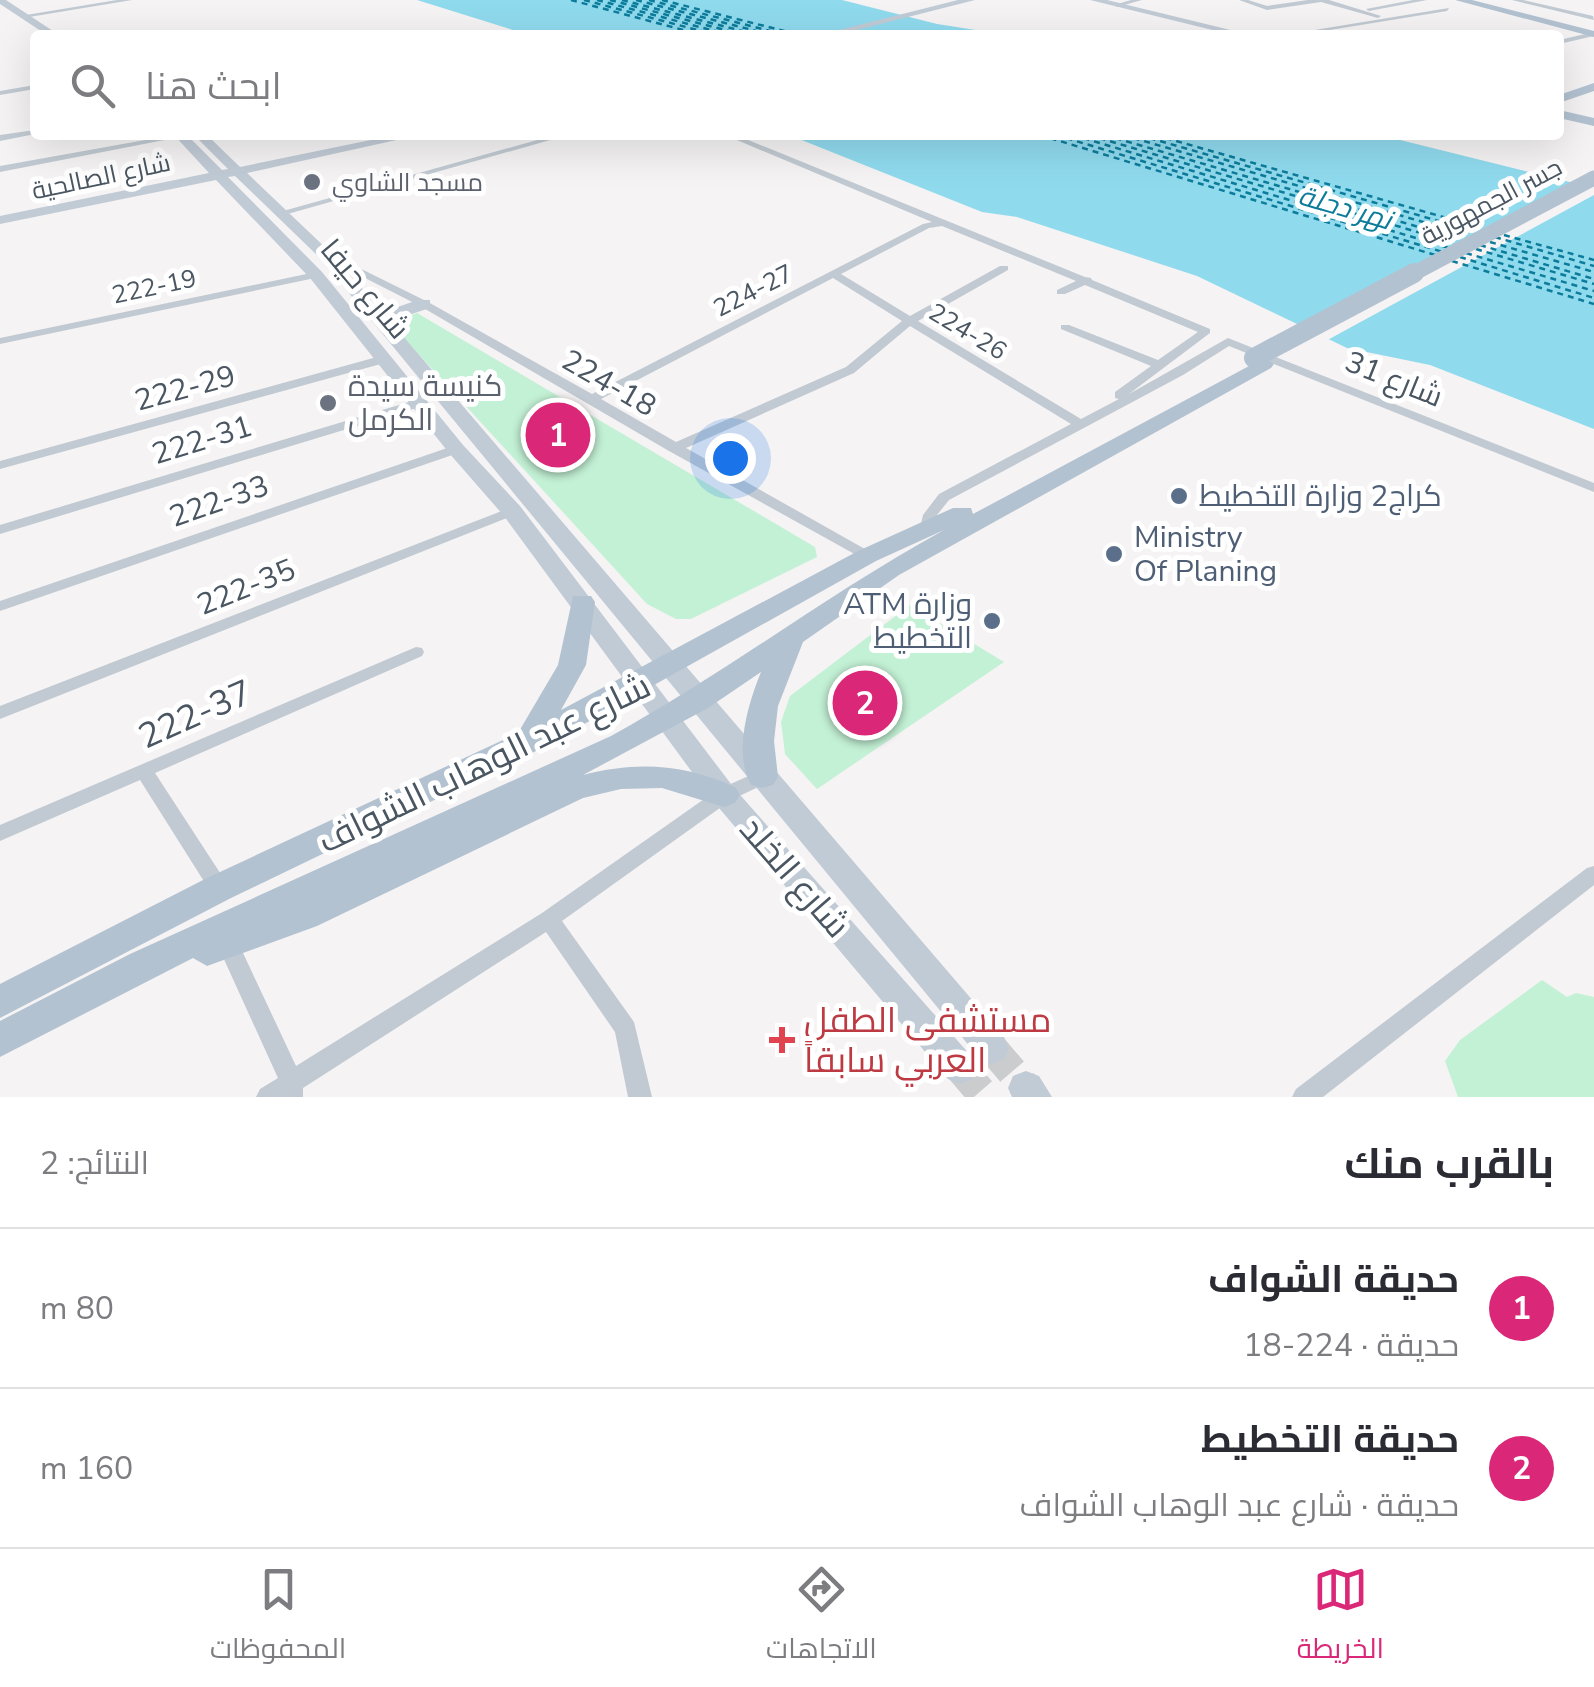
<!DOCTYPE html>
<html lang="ar">
<head>
<meta charset="utf-8">
<style>
  :root { --surface:#fff; --page:#f7f7f7; --text:#2b2b33; --muted:#7c7c81; --line:#e1e1e2; --accent:#db2777 }
  body { margin:0; font-family:"Nunito Sans",Cairo,sans-serif; background:var(--page); color:var(--text); direction:rtl }
  .you { position:absolute; left:730px; top:458px; width:35px; height:35px; margin:-25px; border:8px solid #fff; border-radius:50%; background:#1a73e8; box-shadow:0 0 0 15px #1a73e833 }
  .badge { display:grid; place-items:center; width:65px; height:65px; border-radius:50%; background:var(--accent); color:#fff; font-size:32px; font-weight:700 }
  .pin { position:absolute; translate:-50% -50%; border:5px solid #fff; box-shadow:0 2px 10px #0006 }
  .list { margin:0; padding:0; list-style:none }
  h2 { display:flex; justify-content:space-between; align-items:center; height:130px; margin:0; padding:0 40px; font-size:42px }
  h2 small { font-size:32px; font-weight:400; color:var(--muted) }
  .list li { display:grid; grid-template-columns:65px 1fr auto; gap:30px; align-items:center; box-sizing:border-box; height:160px; padding:0 40px; border-top:2px solid var(--line) }
  .list b { display:block; font-size:38px; white-space:nowrap }
  .list p { margin:0; font-size:32px; white-space:nowrap; color:var(--muted) }
  .list em { font-size:32px; font-style:normal; color:var(--muted) }
  .icon { flex:none; width:55px; height:55px; fill:none; stroke:currentColor; stroke-width:2; stroke-linecap:round; stroke-linejoin:round }
  .map { position:relative; flex:none; width:1594px; height:1097px; overflow:hidden; direction:ltr }
  .search { position:absolute; background:var(--surface); box-shadow:0 10px 40px #0002; left:30px; right:30px; top:30px; height:110px; display:flex; align-items:center; gap:25px; box-sizing:border-box; padding:0 35px; border-radius:10px; color:var(--muted); font-size:38px }
  .sheet { height:450px; background:var(--surface) }
  nav { display:flex; justify-content:space-around; align-items:center; box-sizing:border-box; height:140px; border-top:2px solid var(--line); background:var(--surface); font-size:28px; color:var(--muted) }
  nav a { display:grid; justify-items:center; gap:5px }
  nav .on { color:var(--accent) }
  .map>svg:first-child { display:block }
</style>
</head>
<body>
<div class="map">
<svg width="1594" height="1097" viewBox="0 0 1594 1097">
  <rect width="100%" height="100%" fill="#f5f3f3"/>
  <g fill="#c3f1d5">
    <polygon points="417,313 815,547 817,557 691,619 676,619 647,604 390,323"/>
    <polygon points="910,605 1004,662 817,789 785,754 781,722 790,696"/>
    <polygon points="1542,980 1567,997 1576,993 1594,997 1594,1097 1458,1097 1445,1061 1460,1040"/>
  </g>
  <g fill="#90daee">
    <polygon points="417,0 842,0 937,24 1008,35 529,35"/>
    <polygon points="789,135 1380,135 1594,188 1594,429 1430,365 1347,348 1197,276 1017,217 982,212"/>
  </g>
  <polygon fill="#f5f3f3" points="1594,183 1594,195 1322,343 1292,328"/>
  <g fill="none" stroke-linecap="round" stroke-linejoin="round">
    <g stroke="#0c7c9b" stroke-width="2.5" stroke-dasharray="6 5" stroke-linecap="butt">
      <polyline points="571,0 702,35"/>
      <polyline points="584,0 716,35"/>
      <polyline points="597,0 730,35"/>
      <polyline points="610,0 744,35"/>
      <polyline points="622,0 758,35"/>
      <polyline points="636,0 772,35"/>
      <polyline points="649,0 786,35"/>
      <polyline points="662,0 800,35"/>
      <polyline points="1040,135 1435,255"/>
      <polyline points="1056,135 1443,252"/>
      <polyline points="1073,135 1449,248"/>
      <polyline points="1089,135 1458,244"/>
      <polyline points="1105,135 1463,240"/>
      <polyline points="1123,135 1468,235"/>
      <polyline points="1139,135 1477,232"/>
      <polyline points="1155,135 1482,228"/>
      <polyline points="1504,235 1594,260"/>
      <polyline points="1495,237 1594,266"/>
      <polyline points="1490,242 1594,272"/>
      <polyline points="1480,245 1594,279"/>
      <polyline points="1476,249 1594,284"/>
      <polyline points="1466,253 1594,291"/>
      <polyline points="1460,257 1594,298"/>
      <polyline points="1452,261 1594,304"/>
    </g>
    <g stroke="#caccce" stroke-width="31" stroke-dasharray="31 15" stroke-linecap="butt">
      <polyline points="992,1048 1026,1088"/>
      <polyline points="960,1068 985,1097"/>
    </g>
    <g fill="#c1cad2" fill-rule="evenodd">
      <polygon points="117,0 132,0 23,18 20,16"/>
      <polygon points="1131,0 1142,0 1117,7 1114,5"/>
      <polygon points="1239,0 1248,0 1267,6 1308,0 1329,0 1381,16 1378,18 1321,2 1267,10"/>
      <polygon points="1413,0 1427,0 1369,11 1366,9"/>
      <polygon points="1512,0 1523,0 1593,16 1594,20"/>
      <polygon points="1449,8 1447,11 1299,35 1284,35"/>
      <polygon points="1594,32 1594,36 1559,44 1559,40"/>
      <polygon points="35,85 35,89 0,95 0,91"/>
      <polygon points="35,130 35,134 0,141 0,135"/>
      <polygon points="173,135 185,136 0,172 0,166"/>
      <polygon points="555,135 568,135 284,215 276,213"/>
      <path d="M 725,135 L 736,135 L 1085,277 L 1091,278 L 1092,280 L 1210,329 L 1210,333 L 1129,394 L 1228,338 L 1594,483 L 1594,492 L 1229,346 L 1183,375 L 949,500 L 937,515 L 934,528 L 927,532 L 920,528 L 923,515 L 939,494 L 1071,424 L 910,326 L 854,373 L 686,448 L 872,553 L 875,556 L 867,561 L 669,451 L 420,306 L 320,255 L 329,253 L 428,302 L 592,394 L 923,224 L 932,222 ZM 942,226 L 1076,281 L 1057,290 L 1057,294 L 1065,294 L 1085,285 L 1198,332 L 1158,360 L 1069,325 L 1061,325 L 1061,329 L 1151,366 L 1115,392 L 1115,398 L 1119,399 L 1081,419 L 918,321 L 1008,270 L 1008,266 L 1000,266 L 910,316 L 841,274 L 929,228 ZM 833,278 L 902,321 L 846,367 L 676,442 L 601,399 Z"/>
      <polygon points="316,272 321,275 320,277 0,344 0,338"/>
      <polygon points="384,355 390,359 388,362 0,469 0,461"/>
      <polygon points="419,399 425,403 423,406 0,534 0,525"/>
      <polygon points="456,445 463,449 461,452 0,611 0,601"/>
      <polygon points="512,507 519,511 517,514 0,719 0,706"/>
      <polygon points="416,647 422,648 424,652 422,656 155,773 226,882 229,888 226,894 219,896 212,894 140,780 0,841 0,825"/>
      <polygon points="762,770 769,772 771,777 769,782 731,800 562,921 634,1022 652,1097 628,1097 615,1032 546,932 303,1088 303,1097 256,1097 260,1089 278,1078 217,944 220,938 228,935 236,938 296,1066 542,913 717,790"/>
      <polygon points="1594,866 1594,885 1323,1097 1292,1097 1296,1089 1587,868"/>
    </g>
    <g fill="#c1cbd6" fill-rule="evenodd">
      <polygon points="0,0 6,0 59,35 47,35 0,4"/>
      <polygon points="958,0 975,0 837,35 819,35"/>
      <polygon points="1090,0 1107,0 1251,35 1233,35"/>
      <polygon points="174,135 187,135 222,170 228,169 194,135 207,135 240,167 395,135 419,135 247,173 330,252 383,312 418,300 430,300 430,308 390,321 1004,1037 1009,1048 1004,1059 992,1064 980,1059 320,258 235,176 228,177 322,272 463,445 520,506 734,788 972,1057 978,1068 972,1079 960,1084 948,1079 714,802 504,516 449,453 310,278 216,180 0,224 0,216 209,173"/>
      <polygon points="1026,1071 1039,1076 1052,1097 1012,1097 1008,1088 1013,1076"/>
    </g>
    <g fill="#b3c2d1" fill-rule="evenodd">
      <polygon points="1455,0 1472,0 1594,31 1594,37"/>
      <polygon points="1594,83 1594,91 1559,103 1559,95"/>
      <polygon points="1559,110 1594,118 1594,126 1559,118"/>
      <path d="M 1264,358 L 1274,364 L 1271,368 L 899,575 L 803,642 L 778,706 L 774,741 L 778,777 L 773,785 L 762,788 L 751,785 C 733,753 748,704 761,672 L 708,708 L 583,775 C 637,761 684,764 735,787 L 740,795 L 735,803 L 724,807 L 662,788 L 621,789 L 583,798 L 317,926 L 207,966 L 193,958 L 0,1057 L 0,1021 L 130,954 L 611,736 C 726,673 829,593 944,530 L 876,561 L 536,751 L 231,898 L 0,1018 L 0,984 L 207,878 L 518,733 L 558,665 L 573,596 L 591,596 L 595,602 L 586,665 L 561,710 L 858,551 L 953,508 L 971,508 L 973,514 Z"/>
    </g>
    <polyline stroke="#b3c2d1" stroke-width="15" points="1409,276 1594,178"/>
    <polyline stroke="#b3c2d1" stroke-width="20" points="1254,358 1414,273"/>
  </g>
  <g fill="#6b7280" stroke="#fff" stroke-width="4">
    <circle cx="312" cy="182" r="10"/>
    <circle cx="328" cy="403" r="10"/>
  </g>
  <g fill="#5c6f8a" stroke="#fff" stroke-width="4">
    <circle cx="1179" cy="496" r="10"/>
    <circle cx="1114" cy="554" r="10"/>
    <circle cx="992" cy="621" r="10"/>
  </g>
  <path fill="#e0444e" stroke="#fff" stroke-width="4" d="M777 1025h10v10h10v10h-10v10h-10v-10h-10v-10h10z"/>
  <g text-anchor="middle" stroke-width="10" stroke-linejoin="round" paint-order="stroke">
    <g font-size="25" fill="#4a5661" stroke="#fff">
      <text transform="translate(101 176) rotate(-12)" y="9">شارع الصالحية</text>
      <text transform="translate(1491 201) rotate(-28)" y="9">جسر الجمهورية</text>
      <text transform="translate(154 286) rotate(-12)" y="9">222-19</text>
      <text transform="translate(753 290) rotate(-27)" y="9">224-27</text>
      <text transform="translate(968 331) rotate(31)" y="9">224-26</text>
    </g>
    <g font-size="25" fill="#5b616d" stroke="#fff" text-anchor="start">
      <text x="332" y="191">مسجد الشاوي</text>
    </g>
    <g font-size="28" font-style="italic" fill="#0c7c9b" stroke="#fff">
      <text transform="translate(1345 207) rotate(16)" y="10">نهر دجلة</text>
    </g>
    <g font-size="30" fill="#4a5661" stroke="#fff">
      <text transform="translate(365 289) rotate(50)" y="10">شارع حيفا</text>
      <text transform="translate(1394 379) rotate(22)" y="10">شارع 31</text>
      <text transform="translate(609 383) rotate(30)" y="10">224-18</text>
      <text transform="translate(185 388) rotate(-15)" y="10">222-29</text>
      <text transform="translate(202 440) rotate(-17)" y="10">222-31</text>
      <text transform="translate(219 501) rotate(-19)" y="10">222-33</text>
      <text transform="translate(246 587) rotate(-22)" y="10">222-35</text>
    </g>
    <g font-size="30" fill="#5b616d" stroke="#fff" text-anchor="start">
      <text x="348" y="396">كنيسة سيدة<tspan x="348" dy="34">الكرمل</tspan></text>
    </g>
    <g font-size="30" fill="#4e5e75" stroke="#fff" text-anchor="start">
      <text x="1199" y="506">كراج2 وزارة التخطيط</text>
      <text x="1134" y="547">Ministry<tspan x="1134" dy="34">Of Planing</tspan></text>
      <text x="972" y="614" text-anchor="end">ATM وزارة<tspan x="972" dy="34">التخطيط</tspan></text>
    </g>
    <g font-size="35" fill="#4a5661" stroke="#fff">
      <text transform="translate(195 714) rotate(-24)" y="12">222-37</text>
      <text transform="translate(484 763) rotate(-26)" y="12">شارع عبد الوهاب الشواف</text>
      <text transform="translate(795 877) rotate(49)" y="12">شارع الخلد</text>
    </g>
    <g font-size="35" fill="#be3a42" stroke="#fff" text-anchor="start">
      <text x="804" y="1032">مستشفى الطفل<tspan x="804" dy="40">العربي سابقاً</tspan></text>
    </g>
  </g>
</svg>
<div class="you"></div>
<div class="pin badge" style="left:558px;top:435px">1</div>
<div class="pin badge" style="left:865px;top:703px">2</div>
<div class="search"><svg class="icon" aria-label="search" viewBox="0 0 24 24"><circle cx="10" cy="10" r="6"/><path d="M15 15l6 6"/></svg>ابحث هنا</div>
</div>
<section class="sheet">
<h2>بالقرب منك<small>النتائج: 2</small></h2>
<ul class="list">
<li><span class="badge">1</span><div><b>حديقة الشواف</b><p>حديقة · 224-18</p></div><em>80 m</em></li>
<li><span class="badge">2</span><div><b>حديقة التخطيط</b><p>حديقة · شارع عبد الوهاب الشواف</p></div><em>160 m</em></li>
</ul>
</section>
<nav>
<a class="on"><svg class="icon" aria-label="map" viewBox="0 0 24 24"><path d="M3 6l6-2 6 2 6-2v14l-6 2-6-2-6 2zM9 4v14M15 6v14"/></svg>الخريطة</a>
<a><svg class="icon" aria-label="directions" viewBox="0 0 24 24"><path d="M12 3l9 9-9 9-9-9zM9 14v-3h6M13 9l2 2-2 2"/></svg>الاتجاهات</a>
<a><svg class="icon" aria-label="saved" viewBox="0 0 24 24"><path d="M7 4h10v16l-5-4-5 4z"/></svg>المحفوظات</a>
</nav>
</body>
</html>
